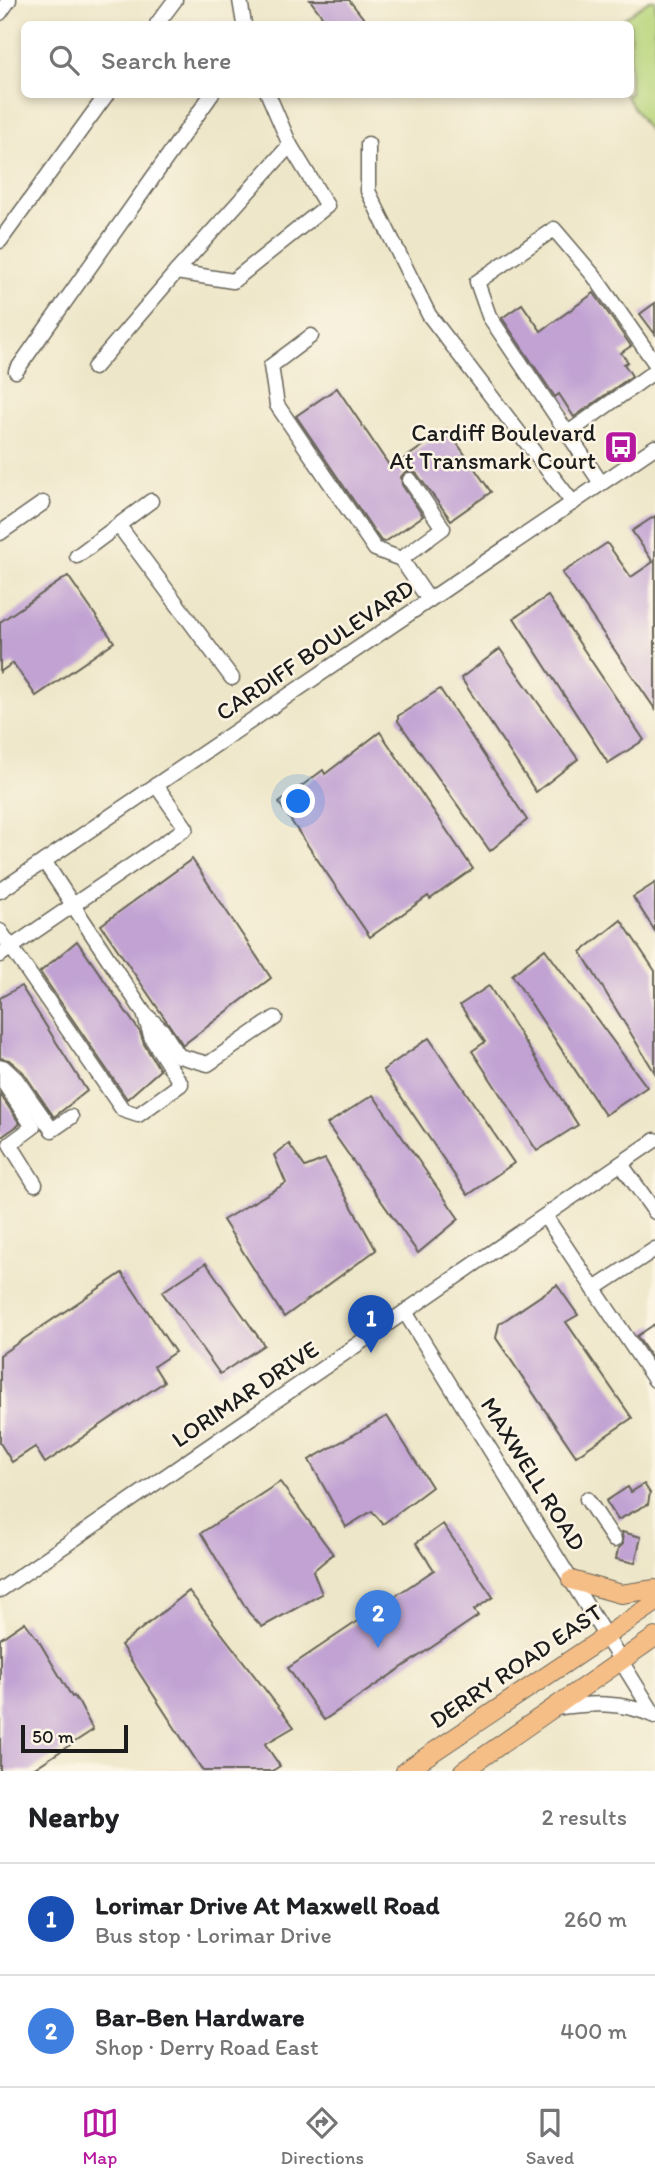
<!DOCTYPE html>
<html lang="en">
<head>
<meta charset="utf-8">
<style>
  :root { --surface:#fff; --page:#f6f6f6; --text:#202124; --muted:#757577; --line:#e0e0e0; --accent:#b5179e }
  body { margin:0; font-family:Itim,sans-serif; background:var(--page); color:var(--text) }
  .scale { position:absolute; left:21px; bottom:18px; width:107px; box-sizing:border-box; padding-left:7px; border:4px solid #1c1c1c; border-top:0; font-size:19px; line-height:24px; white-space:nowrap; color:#1c1c1c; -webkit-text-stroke:5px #fcf5e5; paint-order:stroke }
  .you { position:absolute; left:299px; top:802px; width:24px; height:24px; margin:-18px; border:5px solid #fff; border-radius:50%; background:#1a73e8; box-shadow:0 0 0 10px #1a73e833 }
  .badge { display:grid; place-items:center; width:46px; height:46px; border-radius:50%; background:var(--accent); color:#fff; font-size:23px; font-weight:700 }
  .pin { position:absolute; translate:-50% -58px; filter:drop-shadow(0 2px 4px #0008) }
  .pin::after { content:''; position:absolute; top:37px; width:24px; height:21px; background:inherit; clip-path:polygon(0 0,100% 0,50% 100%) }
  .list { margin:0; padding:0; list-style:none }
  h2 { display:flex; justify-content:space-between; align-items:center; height:91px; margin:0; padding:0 28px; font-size:30px }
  h2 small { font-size:23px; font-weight:400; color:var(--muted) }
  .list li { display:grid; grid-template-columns:46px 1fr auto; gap:21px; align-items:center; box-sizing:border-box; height:112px; padding:0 28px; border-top:2px solid var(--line) }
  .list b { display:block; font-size:26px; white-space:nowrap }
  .list p { margin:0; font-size:23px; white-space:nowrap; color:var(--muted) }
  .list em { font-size:23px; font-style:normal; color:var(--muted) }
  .icon { flex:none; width:38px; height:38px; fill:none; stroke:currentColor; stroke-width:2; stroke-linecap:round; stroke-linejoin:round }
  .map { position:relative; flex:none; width:655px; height:1771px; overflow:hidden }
  .search { position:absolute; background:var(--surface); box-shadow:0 4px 10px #0003; left:21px; right:21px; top:21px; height:77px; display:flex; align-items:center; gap:18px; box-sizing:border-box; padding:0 24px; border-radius:10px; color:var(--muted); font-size:26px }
  .sheet { height:315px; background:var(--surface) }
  nav { display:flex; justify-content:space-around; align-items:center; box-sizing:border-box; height:98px; border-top:2px solid var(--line); background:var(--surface); font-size:19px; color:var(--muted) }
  nav a { display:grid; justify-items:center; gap:4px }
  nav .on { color:var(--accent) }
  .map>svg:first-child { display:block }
</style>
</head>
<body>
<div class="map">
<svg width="655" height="1771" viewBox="0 0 655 1771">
  <rect width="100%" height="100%" fill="#fcf5e5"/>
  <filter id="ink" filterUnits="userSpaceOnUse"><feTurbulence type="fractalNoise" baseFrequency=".0143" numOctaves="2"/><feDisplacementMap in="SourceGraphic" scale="14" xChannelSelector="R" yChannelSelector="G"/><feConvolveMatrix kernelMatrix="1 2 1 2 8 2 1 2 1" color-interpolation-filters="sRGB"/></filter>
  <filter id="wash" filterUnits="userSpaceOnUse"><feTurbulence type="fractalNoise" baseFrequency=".00686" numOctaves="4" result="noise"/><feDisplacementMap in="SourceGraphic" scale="28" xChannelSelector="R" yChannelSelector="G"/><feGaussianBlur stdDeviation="1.57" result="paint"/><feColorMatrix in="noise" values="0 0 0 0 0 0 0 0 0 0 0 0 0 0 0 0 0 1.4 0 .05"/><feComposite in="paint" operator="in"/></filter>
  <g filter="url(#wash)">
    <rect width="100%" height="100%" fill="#eee6c8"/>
    <polygon fill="#b8d57b" stroke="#6a784c" stroke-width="2" points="649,0 655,0 655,140 625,95 630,94 630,24 616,24"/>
    <g id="blocks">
      <g fill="#c1a2d3">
        <polygon points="310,0 349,0 368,24 328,24"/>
        <polygon points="594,293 631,346 621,353 628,362 624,364 632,376 574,417 559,394 555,397 502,318 522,304 541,331"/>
        <polygon points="655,303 655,334 640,314"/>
        <polygon points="337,388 391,468 447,429 491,492 451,520 417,474 410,470 405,472 401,477 402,485 423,516 385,542 381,541 296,416"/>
        <polygon points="655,516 655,709 562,573 607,543 631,577 653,562 632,531"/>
        <polygon points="68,576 114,642 36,696 13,663 0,672 0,622"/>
        <polygon points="548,596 644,740 608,763 514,618"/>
        <polygon points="500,649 578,759 536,792 461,678"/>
        <polygon points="440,689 527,820 490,851 398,721 398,716"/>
        <polygon points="380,732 473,869 430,899 428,896 370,937 279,803 323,770 325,774"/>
        <polygon points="192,859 271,978 183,1045 101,925"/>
        <polygon points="655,883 655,931 633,897"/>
        <polygon points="621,920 655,971 655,1073 581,952"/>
        <polygon points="77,941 140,1032 144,1044 160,1070 127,1099 40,972"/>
        <polygon points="545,949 647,1087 605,1115 512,975"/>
        <polygon points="21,986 87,1091 54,1117 23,1072 9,1060 0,1058 0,998"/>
        <polygon points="489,986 578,1125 537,1151 472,1051 485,1042 460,1005"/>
        <polygon points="429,1038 514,1163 468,1195 383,1070"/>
        <polygon points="0,1094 20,1124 0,1138"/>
        <polygon points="373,1095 459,1219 418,1253 327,1124"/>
        <polygon points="289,1144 305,1167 325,1159 376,1250 284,1317 223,1220 286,1183 274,1155"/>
        <polygon points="206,1263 264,1345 220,1374 162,1292"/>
        <polygon points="122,1273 175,1352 154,1366 164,1382 45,1463 35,1447 12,1462 0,1443 0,1355"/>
        <polygon points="557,1285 578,1315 566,1322 632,1418 576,1456 496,1338 499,1324"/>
        <polygon points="655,1324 655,1363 637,1336"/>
        <polygon points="387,1416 432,1487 383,1524 372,1511 346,1527 309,1460"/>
        <polygon points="280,1482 333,1554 313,1571 322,1594 262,1627 249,1613 201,1533"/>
        <polygon points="644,1484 650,1493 648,1504 618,1520 606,1501 628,1487 631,1492"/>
        <polygon points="443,1524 493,1597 474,1610 478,1616 324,1720 288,1668 434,1570 416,1543"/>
        <polygon points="622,1532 641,1537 635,1563 616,1559 618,1549 623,1544"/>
        <polygon points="189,1591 294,1727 265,1744 280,1766 272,1771 203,1771 121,1645"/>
        <polygon points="25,1622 40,1643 72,1697 74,1696 79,1703 93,1730 30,1771 0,1771 0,1639"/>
      </g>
    </g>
  </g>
  <g filter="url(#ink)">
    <use href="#blocks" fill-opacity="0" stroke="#666358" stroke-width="2"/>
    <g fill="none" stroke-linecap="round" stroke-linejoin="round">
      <g stroke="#666358" stroke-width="17">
        <g id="minor">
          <polyline points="240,0 244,24"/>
          <polyline points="0,13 9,0"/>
          <polyline points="157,24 175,0"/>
          <polyline points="368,144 368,191 429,315 573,503"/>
          <polyline points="0,241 107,94"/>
          <polyline points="176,272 233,281 327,206 290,145"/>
          <polyline points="311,336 271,366 277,405 375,549 401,559 429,600"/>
          <polyline points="94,368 176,272 290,145 268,94"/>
          <polyline points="16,371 212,94"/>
          <polyline points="568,433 655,371"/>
          <polyline points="601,483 489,316 477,282 554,229 594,276 655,363"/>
          <polyline points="119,526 232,678"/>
          <polyline points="0,533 43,503"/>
          <polyline points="77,556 151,501"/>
          <polyline points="401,559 443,528 410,480"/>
          <polyline points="44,861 144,1013 162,1030 179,1056 208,1064 275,1018"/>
          <polyline points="0,891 655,447"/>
          <polyline points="0,931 123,1110 138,1115 181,1084 152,1039 144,1013"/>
          <polyline points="0,955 186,828 156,785"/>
          <polyline points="3,1067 16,1079 52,1130 71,1117"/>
          <polyline points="6,1071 6,1086 33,1127 10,1144 35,1184"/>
          <polyline points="621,1164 655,1212"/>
          <polyline points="545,1216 655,1380"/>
          <polyline points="594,1289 655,1249"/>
          <polyline points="405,1312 655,1716"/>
          <polyline points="587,1499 614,1540"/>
          <polyline points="0,1590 655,1140"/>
          <path d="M 555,1708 C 590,1703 622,1701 655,1716"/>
        </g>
      </g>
      <g stroke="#666358" stroke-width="20">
        <g id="major">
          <polyline points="571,1580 621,1594 655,1589"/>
          <polyline points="405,1771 655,1603"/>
          <polyline points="463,1771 655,1637"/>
        </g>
      </g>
      <use href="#minor" stroke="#fff" stroke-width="14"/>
      <use href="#major" stroke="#f6be87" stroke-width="18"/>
    </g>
  </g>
  <defs>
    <g id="bus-square" transform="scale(1.75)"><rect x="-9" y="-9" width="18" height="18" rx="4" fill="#b5179e" stroke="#fcf5e5"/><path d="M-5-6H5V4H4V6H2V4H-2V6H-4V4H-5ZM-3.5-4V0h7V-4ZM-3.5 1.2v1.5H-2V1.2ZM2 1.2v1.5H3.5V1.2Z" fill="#fff"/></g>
  </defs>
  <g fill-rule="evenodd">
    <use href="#bus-square" x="621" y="447"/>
  </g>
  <g text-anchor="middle" stroke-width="5" stroke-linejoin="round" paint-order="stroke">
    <g font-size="24" fill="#1c1c1c" stroke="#fcf5e5" text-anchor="end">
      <text x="596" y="441">Cardiff Boulevard<tspan x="596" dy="28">At Transmark Court</tspan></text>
    </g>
    <g font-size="24" fill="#1c1c1c" stroke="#fcf5e5">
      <text transform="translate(315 650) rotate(-34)" y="8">CARDIFF BOULEVARD</text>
      <text transform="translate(245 1394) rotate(-34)" y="8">LORIMAR DRIVE</text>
      <text transform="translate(533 1474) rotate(58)" y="8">MAXWELL ROAD</text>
      <text transform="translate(516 1666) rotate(-34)" y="8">DERRY ROAD EAST</text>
    </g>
  </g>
</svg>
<div class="scale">50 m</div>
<div class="you"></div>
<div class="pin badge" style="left:371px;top:1353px;background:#1a4fb4">1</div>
<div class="pin badge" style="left:378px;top:1648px;background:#3f7fe0">2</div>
<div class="search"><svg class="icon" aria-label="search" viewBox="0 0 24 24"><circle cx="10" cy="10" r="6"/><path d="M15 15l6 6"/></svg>Search here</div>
</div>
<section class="sheet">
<h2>Nearby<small>2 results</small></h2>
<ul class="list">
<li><span class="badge" style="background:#1a4fb4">1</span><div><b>Lorimar Drive At Maxwell Road</b><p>Bus stop · Lorimar Drive</p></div><em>260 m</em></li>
<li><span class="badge" style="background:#3f7fe0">2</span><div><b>Bar-Ben Hardware</b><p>Shop · Derry Road East</p></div><em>400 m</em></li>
</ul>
</section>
<nav>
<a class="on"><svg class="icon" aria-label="map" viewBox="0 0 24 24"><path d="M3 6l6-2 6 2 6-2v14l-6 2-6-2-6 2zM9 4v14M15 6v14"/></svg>Map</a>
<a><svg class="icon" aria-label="directions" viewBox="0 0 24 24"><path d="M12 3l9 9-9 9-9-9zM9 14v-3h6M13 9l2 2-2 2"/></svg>Directions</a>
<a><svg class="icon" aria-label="saved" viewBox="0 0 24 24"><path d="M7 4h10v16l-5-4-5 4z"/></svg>Saved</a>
</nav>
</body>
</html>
